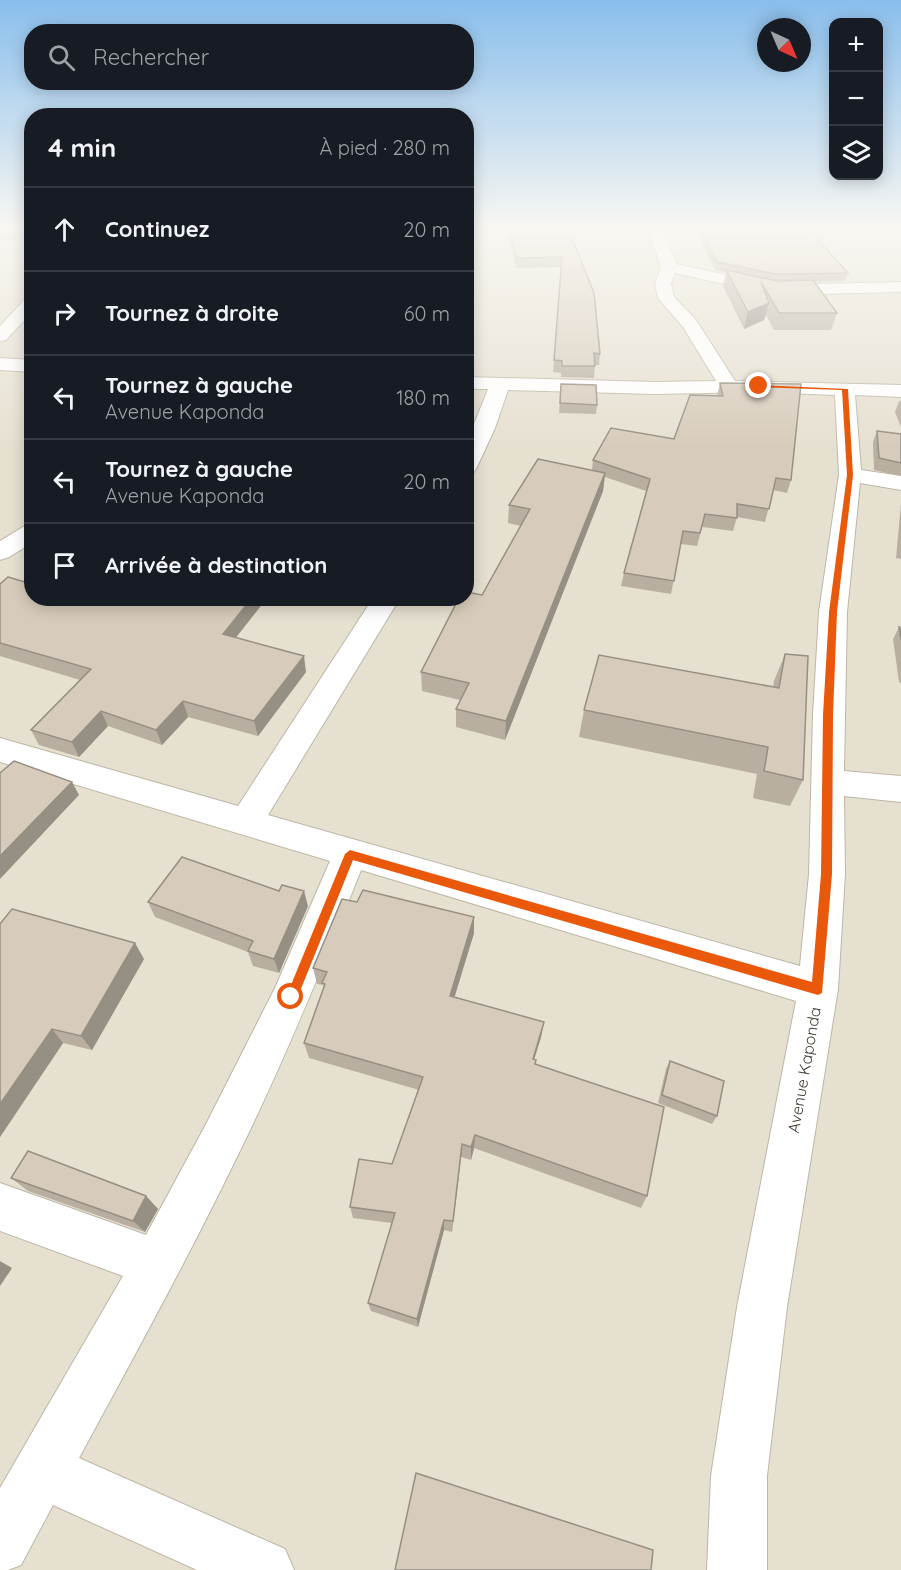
<!DOCTYPE html>
<html lang="fr">
<head>
<meta charset="utf-8">
<style>
  :root { --surface:#171b24; --page:#20242c; --text:#f1f3f6; --muted:#9ea1a6; --line:#363941 }
  body { margin:0; font-family:Quicksand,sans-serif; background:var(--page); color:var(--text) }
  .controls { position:absolute; right:18px; top:18px; display:grid; overflow:hidden; border-radius:12px; box-shadow:0 3px 15px #0003 }
  .controls button { width:54px; height:54px; display:grid; place-items:center; padding:0; border:0; border-bottom:2px solid var(--line); background:var(--surface); color:var(--text); font:30px sans-serif }
  .compass { position:absolute; left:757px; top:18px; width:54px; height:54px; border-radius:50%; background:var(--surface); box-shadow:0 3px 15px #0003; rotate:136deg }
  .stop { position:absolute; width:18px; height:18px; margin:-14px; border:4px solid #ea580c; border-radius:50%; background:#fff }
  .stop.end { background:#ea580c; border-color:#fff; box-shadow:0 2px 6px #0008 }
  .list { margin:0; padding:0; list-style:none }
  h2 { display:flex; justify-content:space-between; align-items:center; height:78px; margin:0; padding:0 24px; font-size:26px }
  h2 small { font-size:20px; font-weight:400; color:var(--muted) }
  .list li { display:grid; grid-template-columns:39px 1fr auto; gap:18px; align-items:center; box-sizing:border-box; height:84px; padding:0 24px; border-top:2px solid var(--line) }
  .list b { display:block; font-size:22px; white-space:nowrap }
  .list p { margin:0; font-size:20px; white-space:nowrap; color:var(--muted) }
  .list em { font-size:20px; font-style:normal; color:var(--muted) }
  .icon { flex:none; width:33px; height:33px; fill:none; stroke:currentColor; stroke-width:2; stroke-linecap:round; stroke-linejoin:round }
  .map { position:relative; flex:none; width:901px; height:1570px; overflow:hidden }
  .search { position:absolute; background:var(--surface); box-shadow:0 3px 15px #0003; left:24px; top:24px; width:450px; height:66px; display:flex; align-items:center; gap:15px; box-sizing:border-box; padding:0 21px; border-radius:24px; color:var(--muted); font-size:22px }
  .panel { position:absolute; background:var(--surface); box-shadow:0 3px 15px #0003; left:24px; top:108px; width:450px; height:498px; border-radius:24px }
  .map>svg:first-child { display:block }
</style>
</head>
<body>
<div class="map">
<svg width="901" height="1570" viewBox="0 0 901 1570">
  <rect width="100%" height="100%" fill="#f2eee3"/>
  <polygon fill="#e6e0d1" points="0,229 31,229 32,598 466,598 467,229 901,229 901,1570 0,1570"/>
  <g fill="none" stroke-linecap="round" stroke-linejoin="round">
    <g stroke="#beb6a5" stroke-width="2">
      <g id="minor">
        <path d="M 649,229 L 663,229 L 676,264 L 773,285 L 901,282 L 901,292 L 773,295 L 675,273 L 671,284 L 674,297 L 696,320 L 735,381 L 901,385 L 901,397 L 855,395 L 861,470 L 901,476 L 901,490 L 860,483 L 847,612 L 844,771 L 901,776 L 901,802 L 844,796 L 845,874 L 838,989 L 787,1307 L 767,1476 L 767,1570 L 707,1570 L 711,1476 L 737,1307 L 796,1001 L 361,870 C 322,969 282,1066 235,1161 C 186,1262 132,1360 79,1458 L 285,1549 L 294,1570 L 197,1570 L 53,1505 L 21,1565 L 8,1570 L 0,1570 L 0,1488 L 123,1276 L 0,1231 L 0,1183 L 146,1235 L 204,1128 L 275,988 L 330,861 L 0,762 L 0,738 L 238,806 L 373,598 L 400,598 L 268,815 L 800,966 L 809,874 L 813,715 L 819,612 L 839,475 L 835,395 L 759,392 L 654,394 L 508,390 L 495,428 L 477,467 L 474,472 L 466,474 L 466,444 L 488,389 L 466,389 L 466,377 L 654,382 L 716,381 L 683,327 L 658,298 L 655,284 L 661,267 Z"/>
        <polygon points="32,297 32,312 6,340 0,341 0,326 26,298"/>
        <polygon points="0,358 32,360 32,372 0,370"/>
        <polygon points="32,525 32,543 9,557 0,560 0,541 23,527"/>
      </g>
    </g>
    <use href="#minor" fill="#fff" fill-rule="evenodd"/>
  </g>
  <g fill="#b9afa1">
    <polygon points="0,229 32,229 14,241 2,240 0,242"/>
    <polygon points="506,229 568,229 600,354 599,365 595,365 594,378 561,377 561,373 553,372 561,267 516,268"/>
    <polygon points="695,229 738,229 739,231 848,273 845,281 814,282 837,313 831,330 774,330 766,315 764,320 744,329 723,286 726,272 715,270"/>
    <polygon points="720,383 791,480 787,493 773,490 765,522 737,517 733,531 702,527 697,546 681,544 671,594 621,586 624,573 646,491 605,477 603,491 505,740 456,727 456,709 460,700 422,691 421,672 482,595 521,526 508,523 509,505 592,470 593,460 674,439 717,396"/>
    <polygon points="561,384 597,405 596,414 559,413"/>
    <polygon points="899,401 901,401 901,427 895,412"/>
    <polygon points="877,431 901,434 901,476 874,470 873,442"/>
    <polygon points="901,503 901,559 896,558"/>
    <polygon points="0,584 32,598 267,598 236,637 306,672 258,736 188,717 162,745 108,726 79,757 39,745 31,730 80,680 0,656"/>
    <polygon points="899,627 901,628 901,683 899,682 893,639"/>
    <polygon points="785,654 803,780 790,806 753,798 757,774 579,737 584,710 773,687 774,681"/>
    <polygon points="148,902 308,906 279,973 253,966 248,952 155,917"/>
    <polygon points="0,924 144,959 92,1050 63,1043 0,1137"/>
    <polygon points="474,933 454,997 544,1022 541,1037 534,1059 535,1064 647,1196 641,1208 474,1148 471,1160 461,1157 452,1232 444,1230 418,1327 371,1311 368,1303 392,1223 353,1218 350,1207 392,1164 419,1090 309,1058 304,1043 324,989 323,985 317,984 313,968"/>
    <polygon points="670,1061 717,1116 712,1124 658,1103 666,1069"/>
    <polygon points="11,1178 146,1196 158,1209 145,1232 28,1191"/>
  </g>
  <g fill="#968f83">
    <polygon points="15,229 32,229 14,241 11,232"/>
    <polygon points="769,303 764,320 744,329 748,312"/>
    <polygon points="605,473 603,491 505,740 506,721"/>
    <polygon points="252,598 267,598 227,649 223,634"/>
    <polygon points="304,656 306,672 258,736 254,721"/>
    <polygon points="183,701 188,717 162,745 156,730"/>
    <polygon points="101,711 108,726 79,757 72,742"/>
    <polygon points="72,782 79,795 0,879 0,856"/>
    <polygon points="304,891 308,906 279,973 274,959"/>
    <polygon points="474,917 474,933 450,1012 450,996"/>
    <polygon points="135,943 144,959 92,1050 81,1036"/>
    <polygon points="544,1022 541,1037 530,1073 533,1059"/>
    <polygon points="52,1029 63,1043 0,1137 0,1104"/>
    <polygon points="475,1135 474,1148 471,1160 471,1147"/>
    <polygon points="462,1144 461,1157 452,1232 453,1221"/>
    <polygon points="146,1196 158,1209 145,1232 133,1221"/>
    <polygon points="444,1220 444,1230 418,1327 417,1319"/>
    <polygon points="0,1261 12,1268 0,1286"/>
  </g>
  <g fill="#d7ccbb" stroke="#968f83" stroke-width="1.5">
    <polygon points="0,229 15,229 11,232 0,231"/>
    <polygon points="509,229 568,229 594,293 600,354 594,353 595,366 562,366 562,361 554,360 562,257 517,258"/>
    <polygon points="700,229 738,229 739,231 810,231 848,273 775,274 717,262"/>
    <polygon points="726,270 777,281 813,280 837,313 779,313 761,282 769,303 748,312"/>
    <polygon points="720,383 801,384 791,480 776,478 769,509 737,504 737,518 705,514 700,533 683,531 674,581 624,573 650,479 593,460 611,428 674,439 690,395 723,396"/>
    <polygon points="561,384 596,385 597,405 560,403"/>
    <polygon points="877,431 901,434 901,463 879,458"/>
    <polygon points="538,459 605,473 506,721 456,709 469,683 421,672 459,598 466,598 466,592 482,595 530,509 509,505"/>
    <polygon points="8,577 32,584 32,598 252,598 223,634 304,656 254,721 183,701 156,730 101,711 72,742 31,730 91,669 0,643 0,584"/>
    <polygon points="899,627 901,628 901,640"/>
    <polygon points="785,654 808,656 803,780 764,771 768,747 584,710 599,655 779,688"/>
    <polygon points="14,761 72,782 0,856 0,773"/>
    <polygon points="182,857 279,891 282,885 304,891 274,959 248,951 253,941 148,902"/>
    <polygon points="363,890 474,917 450,996 544,1022 533,1059 536,1060 535,1064 664,1107 647,1196 475,1135 471,1147 462,1144 453,1221 444,1220 417,1319 368,1303 395,1213 350,1207 359,1159 392,1164 423,1077 304,1043 325,984 322,983 327,972 313,968 342,899 357,902"/>
    <polygon points="12,909 135,943 81,1036 52,1029 0,1104 0,924"/>
    <polygon points="670,1061 724,1081 717,1116 662,1095"/>
    <polygon points="28,1151 146,1196 133,1221 11,1178"/>
    <polygon points="416,1473 653,1550 651,1570 395,1570"/>
  </g>
  <linearGradient id="sky" x2="0" y2="1"><stop stop-color="#89beec"/><stop offset="0.51" stop-color="#f9f7f2"/><stop offset="1" stop-color="#f9f7f2" stop-opacity="0"/></linearGradient>
  <rect width="901" height="449" fill="url(#sky)"/>
  <polygon fill="#ea580c" points="759,385 848,389 853,475 837,612 833,715 832,874 822,993 818,995 353,860 296,1001 287,1001 286,997 345,854 350,850 812,982 821,874 823,715 829,612 847,475 842,390 757,387"/>
  <g text-anchor="middle" stroke-width="6" stroke-linejoin="round" paint-order="stroke">
    <g font-size="16" fill="#443e33" stroke="#fff">
      <text transform="translate(804 1070) rotate(-80)" y="6">Avenue Kaponda</text>
    </g>
  </g>
</svg>
<div class="controls">
<button>+</button>
<button>−</button>
<button><svg class="icon" aria-label="layers" viewBox="0 0 24 24"><path d="M12 4l9 5-9 5-9-5zM3 14l9 5 9-5"/></svg></button>
</div>
<svg class="compass" viewBox="-18 -18 36 36"><path d="M0-13l5 13h-10z" fill="#e53935"/><path d="M0 13l5-13h-10z" fill="#9ea1a6"/></svg>
<div class="stop" style="left:291px;top:997px"></div>
<div class="stop end" style="left:759px;top:386px"></div>
<div class="search"><svg class="icon" aria-label="search" viewBox="0 0 24 24"><circle cx="10" cy="10" r="6"/><path d="M15 15l6 6"/></svg>Rechercher</div>
<section class="panel">
<h2>4 min<small>À pied · 280 m</small></h2>
<ul class="list">
<li><svg class="icon" aria-label="ahead" viewBox="0 0 24 24"><path d="M12 20V5M6 11l6-6 6 6"/></svg><div><b>Continuez</b></div><em>20 m</em></li>
<li><svg class="icon" aria-label="right" viewBox="0 0 24 24"><path d="M7 20v-9h11M14 6l5 5-5 5"/></svg><div><b>Tournez à droite</b></div><em>60 m</em></li>
<li><svg class="icon" aria-label="left" viewBox="0 0 24 24"><path d="M17 20v-9H6M10 6l-5 5 5 5"/></svg><div><b>Tournez à gauche</b><p>Avenue Kaponda</p></div><em>180 m</em></li>
<li><svg class="icon" aria-label="left" viewBox="0 0 24 24"><path d="M17 20v-9H6M10 6l-5 5 5 5"/></svg><div><b>Tournez à gauche</b><p>Avenue Kaponda</p></div><em>20 m</em></li>
<li><svg class="icon" aria-label="arrive" viewBox="0 0 24 24"><path d="M6 21V4h12l-3 4 3 4H6"/></svg><div><b>Arrivée à destination</b></div></li>
</ul>
</section>
</div>
</body>
</html>
